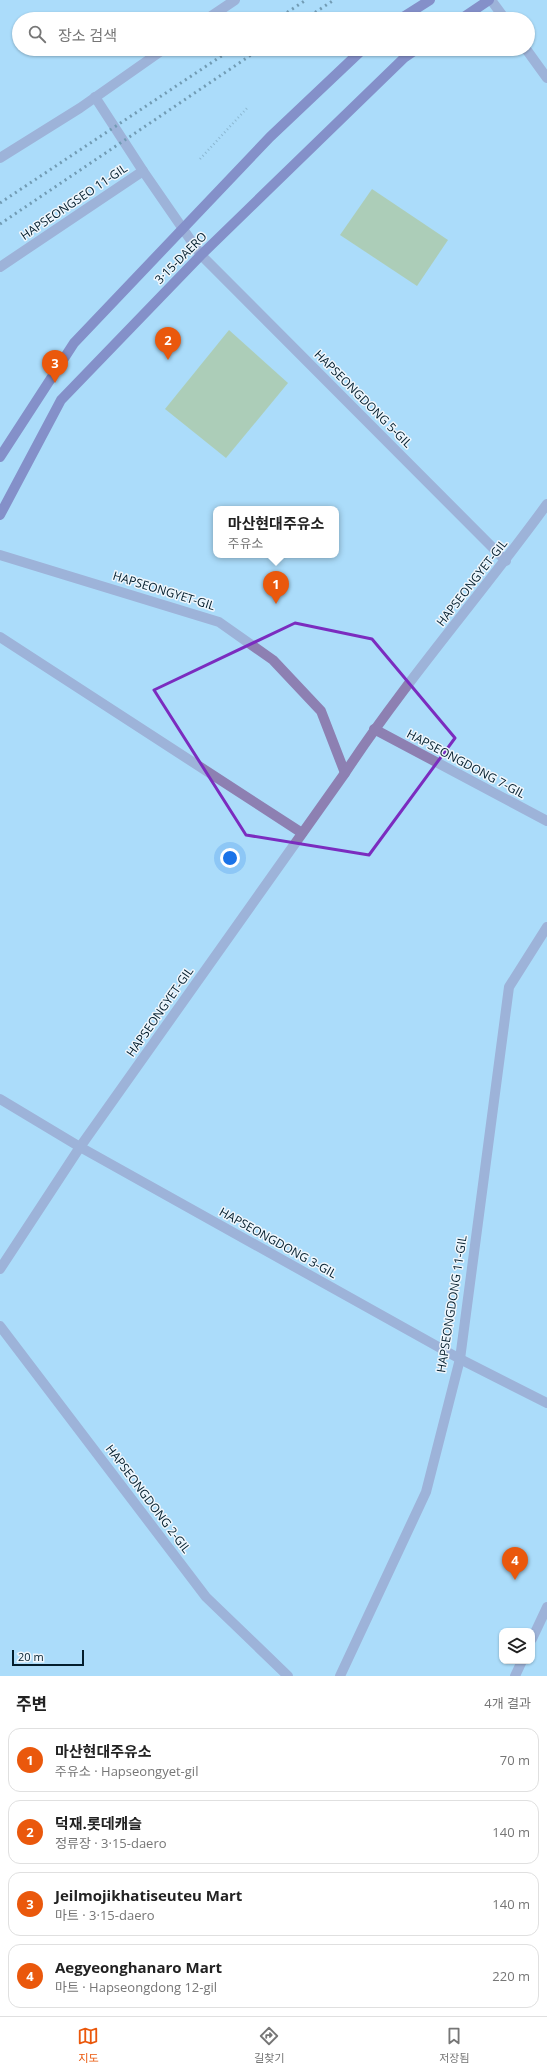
<!DOCTYPE html>
<html lang="ko">
<head>
<meta charset="utf-8">
<style>
  :root { --surface:#fff; --page:#f2f2f2; --text:#222; --muted:#767676; --line:#e0e0e0; --accent:#ea580c }
  body { margin:0; font-family:"Open Sans","Noto Sans KR",sans-serif; background:var(--page); color:var(--text) }
  .controls { position:absolute; right:12px; bottom:12px; display:grid; overflow:hidden; border-radius:8px; box-shadow:0 1px 3px #0004 }
  .controls button { width:36px; height:36px; display:grid; place-items:center; padding:0; border:0; border-bottom:1px solid var(--line); background:var(--surface); color:var(--text); font:20px sans-serif }
  .scale { position:absolute; left:12px; bottom:10px; width:72px; box-sizing:border-box; padding-left:4px; border:2px solid #031e2d; border-top:0; font-size:11px; line-height:14px; white-space:nowrap; color:#031e2d; -webkit-text-stroke:3px #eff6fc; paint-order:stroke }
  .you { position:absolute; left:230px; top:858px; width:14px; height:14px; margin:-10px; border:3px solid #fff; border-radius:50%; background:#1a73e8; box-shadow:0 0 0 6px #1a73e833 }
  .badge { display:grid; place-items:center; width:26px; height:26px; border-radius:50%; background:var(--accent); color:#fff; font-size:13px; font-weight:700 }
  .pin { position:absolute; translate:-50% -33px; filter:drop-shadow(0 1px 2px #0008) }
  .pin::after { content:''; position:absolute; top:21px; width:14px; height:12px; background:inherit; clip-path:polygon(0 0,100% 0,50% 100%) }
  .popup { position:absolute; left:213px; top:506px; width:126px; height:52px; box-sizing:border-box; display:grid; place-content:center; border-radius:8px; background:var(--surface); filter:drop-shadow(0 1px 3px #0005); font-size:13px; white-space:nowrap; color:var(--muted) }
  .popup b { font-size:15px; color:var(--text) }
  .popup::after { content:''; position:absolute; left:50%; top:100%; margin-left:-8px; border:8px solid transparent; border-top-color:var(--surface) }
  .list { margin:0; padding:0; list-style:none }
  h2 { display:flex; justify-content:space-between; align-items:center; height:52px; margin:0; padding:0 16px; font-size:17px }
  h2 small { font-size:13px; font-weight:400; color:var(--muted) }
  .list li { display:grid; grid-template-columns:26px 1fr auto; gap:12px; align-items:center; box-sizing:border-box; height:64px; margin:0 8px 8px; padding:0 8px; border:1px solid var(--line); border-radius:12px }
  .list b { display:block; font-size:15px; white-space:nowrap }
  .list p { margin:0; font-size:13px; white-space:nowrap; color:var(--muted) }
  .list em { font-size:13px; font-style:normal; color:var(--muted) }
  .icon { flex:none; width:22px; height:22px; fill:none; stroke:currentColor; stroke-width:2; stroke-linecap:round; stroke-linejoin:round }
  .map { position:relative; flex:none; width:547px; height:1676px; overflow:hidden }
  .search { position:absolute; background:var(--surface); box-shadow:0 1px 3px #0004; left:12px; right:12px; top:12px; height:44px; display:flex; align-items:center; gap:10px; box-sizing:border-box; padding:0 14px; border-radius:22px; color:var(--muted); font-size:15px }
  .sheet { height:340px; background:var(--surface) }
  nav { display:flex; justify-content:space-around; align-items:center; box-sizing:border-box; height:56px; border-top:1px solid var(--line); background:var(--surface); font-size:11px; color:var(--muted) }
  nav a { display:grid; justify-items:center; gap:2px }
  nav .on { color:var(--accent) }
  .map>svg:first-child { display:block }
</style>
</head>
<body>
<div class="map">
<svg width="547" height="1676" viewBox="0 0 547 1676">
  <rect width="100%" height="100%" fill="#acdcfa"/>
  <g fill="#aebb68">
    <polygon points="372,189 448,240 417,286 340,235"/>
    <polygon points="229,330 288,383 226,458 165,409"/>
  </g>
  <g fill="none" stroke-linecap="round" stroke-linejoin="round">
    <polyline stroke="#648ba2" stroke-width="2.5" stroke-dasharray="1 3" stroke-linecap="butt" points="200,159 248,107"/>
    <g stroke="#8d80b2" stroke-width="10">
      <polyline points="491,0 505,19"/>
      <polyline points="207,19 235,0"/>
      <polyline points="526,49 547,78"/>
      <polyline points="95,97 143,171 201,255 506,561"/>
      <polyline points="0,158 80,108 164,49"/>
      <polyline points="0,267 143,171"/>
      <polyline points="0,555 219,622 273,660 321,711 345,773"/>
      <polyline points="0,637 302,833"/>
      <polyline points="374,729 547,821"/>
      <polyline points="0,1099 80,1147 460,1359 547,1403"/>
      <path d="M 0,1269 L 80,1147 L 345,773 C 407,679 481,595 547,504"/>
      <polyline points="0,1326 206,1597 288,1676"/>
      <polyline points="532,1639 547,1607"/>
      <polyline points="340,1676 426,1492 460,1359 509,987 547,927"/>
      <polyline points="515,1676 522,1661"/>
    </g>
    <g stroke="#55348f" stroke-width="10">
      <polyline points="400,19 430,0"/>
      <polyline points="461,19 489,0"/>
      <polyline points="0,457 74,343 270,137 363,49"/>
      <polyline points="0,515 61,400 201,255 404,58 417,49"/>
    </g>
    <g stroke="#2c4d5f" stroke-width="3" stroke-dasharray="2 4" stroke-linecap="butt">
      <polyline points="277,19 306,0"/>
      <polyline points="305,19 334,0"/>
      <polyline points="0,203 232,49"/>
      <polyline points="0,224 260,49"/>
    </g>
  </g>
  <path d="M0 0H547V1676H0ZM 295,623 L 372,639 L 455,738 L 369,855 L 246,835 L 154,690 Z" fill="#acdcfa" fill-opacity=".55" fill-rule="evenodd"/>
  <path fill="none" stroke="#7b2cbf" stroke-width="3" stroke-linejoin="round" d="M 295,623 L 372,639 L 455,738 L 369,855 L 246,835 L 154,690 Z"/>
  <g text-anchor="middle" stroke-width="3" stroke-linejoin="round" paint-order="stroke">
    <g font-size="12" fill="#031e2d" stroke="#eff6fc">
      <text transform="translate(74 202) rotate(-34)" y="4">HAPSEONGSEO 11-GIL</text>
      <text transform="translate(181 258) rotate(-45)" y="4">3·15-DAERO</text>
      <text transform="translate(363 399) rotate(45)" y="4">HAPSEONGDONG 5-GIL</text>
      <text transform="translate(472 583) rotate(-52)" y="4">HAPSEONGYET-GIL</text>
      <text transform="translate(164 591) rotate(17)" y="4">HAPSEONGYET-GIL</text>
      <text transform="translate(466 764) rotate(28)" y="4">HAPSEONGDONG 7-GIL</text>
      <text transform="translate(160 1012) rotate(-55)" y="4">HAPSEONGYET-GIL</text>
      <text transform="translate(278 1243) rotate(29)" y="4">HAPSEONGDONG 3-GIL</text>
      <text transform="translate(452 1304) rotate(-81)" y="4">HAPSEONGDONG 11-GIL</text>
      <text transform="translate(148 1499) rotate(53)" y="4">HAPSEONGDONG 2-GIL</text>
    </g>
  </g>
</svg>
<div class="controls">
<button><svg class="icon" aria-label="layers" viewBox="0 0 24 24"><path d="M12 4l9 5-9 5-9-5zM3 14l9 5 9-5"/></svg></button>
</div>
<div class="scale">20 m</div>
<div class="you"></div>
<div class="pin badge" style="left:276px;top:604px">1</div>
<div class="popup"><b>마산현대주유소</b>주유소</div>
<div class="pin badge" style="left:168px;top:360px">2</div>
<div class="pin badge" style="left:55px;top:383px">3</div>
<div class="pin badge" style="left:515px;top:1580px">4</div>
<div class="search"><svg class="icon" aria-label="search" viewBox="0 0 24 24"><circle cx="10" cy="10" r="6"/><path d="M15 15l6 6"/></svg>장소 검색</div>
</div>
<section class="sheet">
<h2>주변<small>4개 결과</small></h2>
<ul class="list">
<li><span class="badge">1</span><div><b>마산현대주유소</b><p>주유소 · Hapseongyet-gil</p></div><em>70 m</em></li>
<li><span class="badge">2</span><div><b>덕재.롯데캐슬</b><p>정류장 · 3·15-daero</p></div><em>140 m</em></li>
<li><span class="badge">3</span><div><b>Jeilmojikhatiseuteu Mart</b><p>마트 · 3·15-daero</p></div><em>140 m</em></li>
<li><span class="badge">4</span><div><b>Aegyeonghanaro Mart</b><p>마트 · Hapseongdong 12-gil</p></div><em>220 m</em></li>
</ul>
</section>
<nav>
<a class="on"><svg class="icon" aria-label="map" viewBox="0 0 24 24"><path d="M3 6l6-2 6 2 6-2v14l-6 2-6-2-6 2zM9 4v14M15 6v14"/></svg>지도</a>
<a><svg class="icon" aria-label="directions" viewBox="0 0 24 24"><path d="M12 3l9 9-9 9-9-9zM9 14v-3h6M13 9l2 2-2 2"/></svg>길찾기</a>
<a><svg class="icon" aria-label="saved" viewBox="0 0 24 24"><path d="M7 4h10v16l-5-4-5 4z"/></svg>저장됨</a>
</nav>
</body>
</html>
